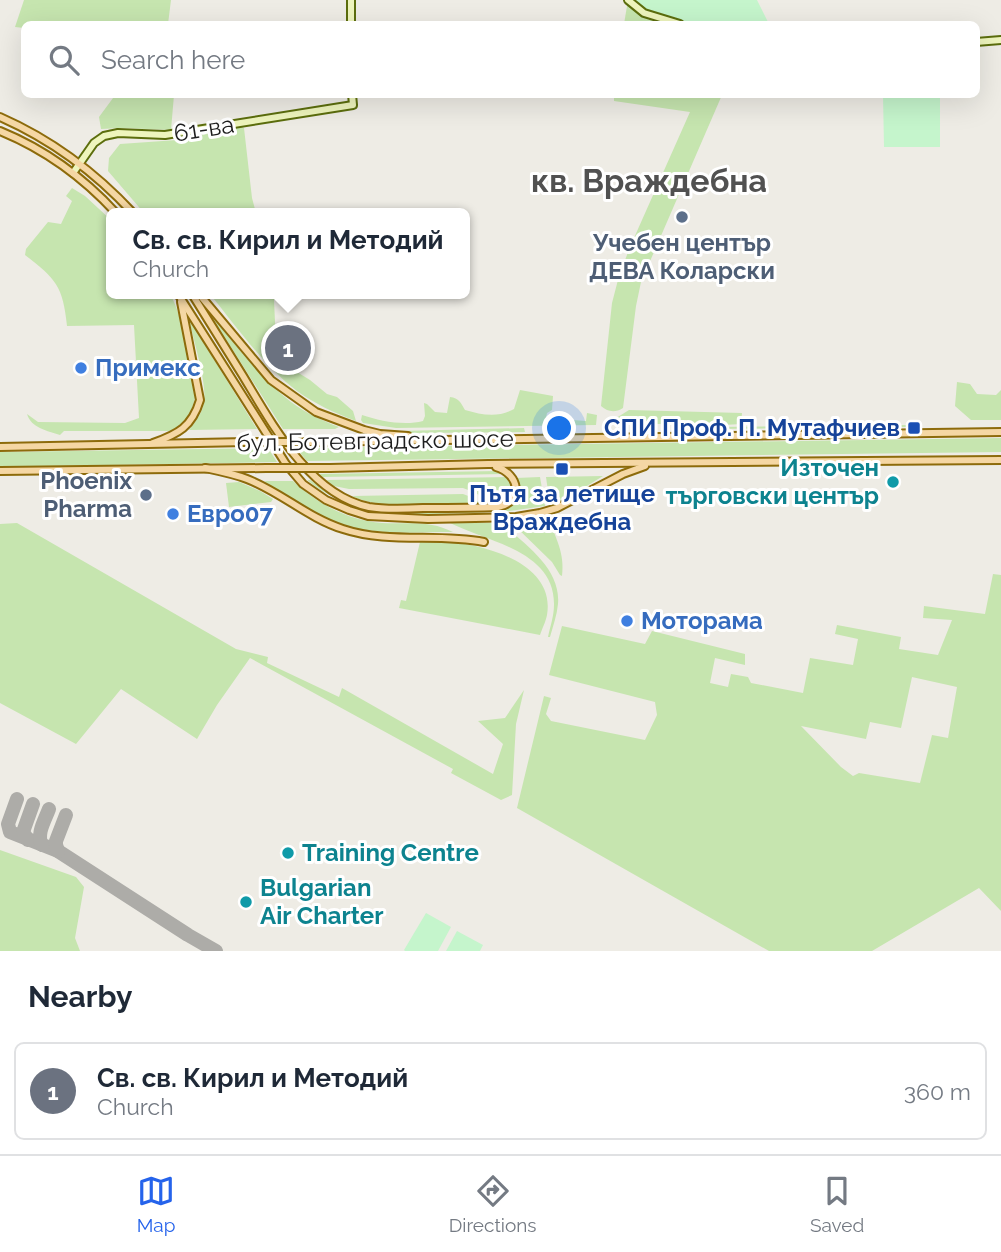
<!DOCTYPE html>
<html lang="en">
<head>
<meta charset="utf-8">
<style>
  :root { --surface:#fff; --page:#f2f2f3; --text:#1f2937; --muted:#747a83; --line:#e0e1e3; --accent:#2563eb }
  body { margin:0; font-family:Raleway,sans-serif; background:var(--page); color:var(--text) }
  .you { position:absolute; left:560px; top:429px; width:24px; height:24px; margin:-18px; border:5px solid #fff; border-radius:50%; background:#1a73e8; box-shadow:0 0 0 10px #1a73e833 }
  .badge { display:grid; place-items:center; width:46px; height:46px; border-radius:50%; background:var(--accent); color:#fff; font-size:23px; font-weight:700 }
  .pin { position:absolute; translate:-50% -50%; border:4px solid #fff; box-shadow:0 2px 7px #0006 }
  .popup { position:absolute; left:106px; top:208px; width:364px; height:91px; box-sizing:border-box; display:grid; place-content:center; border-radius:10px; background:var(--surface); filter:drop-shadow(0 2px 5px #0005); font-size:23px; white-space:nowrap; color:var(--muted) }
  .popup b { font-size:26px; color:var(--text) }
  .popup::after { content:''; position:absolute; left:50%; top:100%; margin-left:-14px; border:14px solid transparent; border-top-color:var(--surface) }
  .list { margin:0; padding:0; list-style:none }
  h2 { display:flex; justify-content:space-between; align-items:center; height:91px; margin:0; padding:0 28px; font-size:30px }
  h2 small { font-size:23px; font-weight:400; color:var(--muted) }
  .list li { display:grid; grid-template-columns:46px 1fr auto; gap:21px; align-items:center; box-sizing:border-box; height:98px; margin:0 14px 14px; padding:0 14px; border:2px solid var(--line); border-radius:10px }
  .list b { display:block; font-size:26px; white-space:nowrap }
  .list p { margin:0; font-size:23px; white-space:nowrap; color:var(--muted) }
  .list em { font-size:23px; font-style:normal; color:var(--muted) }
  .icon { flex:none; width:38px; height:38px; fill:none; stroke:currentColor; stroke-width:2; stroke-linecap:round; stroke-linejoin:round }
  .map { position:relative; flex:none; width:1001px; height:951px; overflow:hidden }
  .search { position:absolute; background:var(--surface); box-shadow:0 7px 28px #0002; left:21px; right:21px; top:21px; height:77px; display:flex; align-items:center; gap:18px; box-sizing:border-box; padding:0 24px; border-radius:10px; color:var(--muted); font-size:26px }
  .sheet { height:203px; background:var(--surface) }
  nav { display:flex; justify-content:space-around; align-items:center; box-sizing:border-box; height:98px; border-top:2px solid var(--line); background:var(--surface); font-size:19px; color:var(--muted) }
  nav a { display:grid; justify-items:center; gap:4px }
  nav .on { color:var(--accent) }
  .map>svg:first-child { display:block }
</style>
</head>
<body>
<div class="map">
<svg width="1001" height="951" viewBox="0 0 1001 951">
  <rect width="100%" height="100%" fill="#eeece5"/>
  <g fill="#c6e5af" fill-rule="evenodd">
    <polygon points="24,0 171,0 168,24 24,24 24,28 15,27"/>
    <polygon points="628,0 680,24 624,24"/>
    <polygon points="116,94 174,95 171,130 122,128 101,129 99,117"/>
    <path d="M 614,95 L 722,95 L 641,282 L 636,306 L 623,408 C 615,413 608,412 601,406 L 612,303 L 619,276 L 630,247 L 690,112 L 614,101 Z"/>
    <polygon points="242,127 244,128 252,198 256,213 144,213 108,171 109,158 120,144 177,140"/>
    <path d="M 72,188 L 85,196 L 111,220 L 111,294 L 170,294 C 184,317 190,370 195,398 C 191,413 186,424 171,431 L 64,431 L 60,435 C 48,431 31,428 27,414 L 38,422 L 125,423 L 139,418 L 134,325 L 67,326 C 63,286 56,279 25,255 L 26,249 L 48,222 L 61,224 L 72,201 L 66,196 Z"/>
    <path d="M 210,294 L 286,294 L 274,300 L 276,344 L 282,358 L 279,361 L 310,380 L 327,394 L 337,397 L 353,411 L 356,421 C 335,413 315,404 297,391 C 265,367 235,325 210,294 Z"/>
    <path d="M 210,314 C 235,344 260,378 291,402 C 306,413 323,421 339,427 L 335,429 L 283,429 Z"/>
    <path d="M 189,319 L 257,429 L 189,430 C 196,421 203,412 204,401 C 207,382 193,339 189,319 Z"/>
    <polygon points="957,382 970,384 977,394 996,395 1001,390 1001,420 971,420 955,406"/>
    <path d="M 520,390 L 553,396 L 552,410 L 547,413 L 546,418 L 586,421 L 587,413 L 597,415 L 596,425 L 396,428 L 363,423 L 361,420 L 362,415 C 380,421 404,426 423,421 L 425,416 L 424,403 L 427,404 L 435,412 L 447,413 L 450,397 C 459,398 461,403 465,410 C 482,415 498,418 514,409 Z"/>
    <polygon points="629,410 742,413 741,424 724,425 711,423 605,425"/>
    <polygon points="908,425 907,427 709,429 714,427"/>
    <polygon points="524,428 525,432 410,433 401,431"/>
    <polygon points="1001,438 1001,452 307,461 296,448"/>
    <polygon points="268,448 277,462 0,467 0,452"/>
    <polygon points="499,471 505,474 323,477 319,474"/>
    <polygon points="603,476 566,499 550,505 546,477"/>
    <path d="M 509,477 C 516,497 507,503 489,503 L 476,493 L 463,488 L 349,489 L 334,486 L 326,480 Z"/>
    <path d="M 540,477 L 545,506 L 502,512 L 500,510 C 515,505 521,493 516,478 Z"/>
    <path d="M 307,480 L 310,480 L 335,497 L 353,505 L 397,511 L 488,510 L 490,512 C 425,514 361,524 307,480 Z"/>
    <path d="M 266,481 L 293,481 C 318,504 347,520 382,523 C 398,524 415,522 432,525 C 439,526 446,529 453,532 C 421,532 387,535 355,528 C 322,521 292,499 264,482 Z"/>
    <polygon points="239,482 260,491 273,499 271,502 229,507 226,483"/>
    <path d="M 463,494 L 471,497 L 480,503 C 444,504 384,512 352,496 Z"/>
    <path d="M 547,517 C 556,537 565,554 562,576 L 560,575 L 552,562 L 512,523 L 525,523 L 527,521 Z"/>
    <polygon points="17,523 236,649 268,657 267,663 339,697 342,688 493,774 503,744 478,721 505,718 524,690 516,724 512,795 501,800 451,773 453,769 250,658 217,705 197,739 121,689 76,744 0,703 0,524"/>
    <path d="M 450,523 L 502,523 C 525,545 561,568 558,604 C 557,615 553,626 550,637 L 548,637 C 550,627 554,616 554,605 C 555,551 488,542 450,523 Z"/>
    <path d="M 443,541 C 482,544 556,562 547,615 C 546,621 542,629 540,635 L 399,608 L 401,600 L 406,601 L 420,542 Z"/>
    <path d="M 993,574 L 1001,575 L 1001,911 L 979,888 L 872,951 L 769,951 L 517,808 L 544,696 L 551,698 L 546,714 L 551,721 L 645,740 L 657,715 L 655,702 L 549,675 L 562,626 L 645,644 L 652,631 L 745,654 L 745,665 L 715,658 L 710,683 L 728,687 L 731,674 L 748,677 L 751,683 L 803,693 L 810,658 L 853,665 L 858,639 L 835,634 L 837,625 L 901,637 L 899,649 L 938,655 L 952,620 L 923,618 L 924,606 L 985,614 ZM 912,677 L 957,687 L 948,738 L 932,735 L 920,783 L 859,773 L 853,776 L 841,767 L 801,726 L 866,739 L 870,722 L 901,728 Z"/>
    <polygon points="0,850 76,877 84,887 75,938 80,951 0,951"/>
  </g>
  <g fill="#c5f5cc">
    <polygon points="628,0 757,0 769,24 680,24 644,13"/>
    <polygon points="883,95 940,95 940,147 884,147"/>
    <polygon points="426,913 451,927 438,951 405,951 404,950"/>
    <polygon points="457,931 483,945 480,951 446,951"/>
  </g>
  <g fill="none" stroke-linecap="round" stroke-linejoin="round">
    <g stroke="#adaca8" stroke-width="14">
      <polyline points="17,799 8,824 10,832 58,851 188,935 216,951"/>
      <polyline points="28,840 23,832 33,804"/>
      <path d="M 42,845 C 36,834 45,820 49,809"/>
      <polyline points="58,851 56,845 56,841 66,815"/>
    </g>
    <g stroke="#5c6e0d" stroke-width="10">
      <g id="secondary">
        <polyline points="351,0 351,24"/>
        <polyline points="628,0 644,13 680,24"/>
        <polyline points="976,42 1001,40"/>
        <polyline points="73,173 94,143 104,136 118,133 165,135 353,105 352,94"/>
      </g>
    </g>
    <g stroke="#8d6b0b" stroke-width="10">
      <g id="primary">
        <path d="M 0,117 C 50,139 96,173 133,213"/>
        <path d="M 0,131 C 44,149 84,178 116,213"/>
        <polyline points="178,294 286,464 303,484 326,500 349,510 368,516 428,519 516,517 540,513 557,508 623,474 645,466"/>
        <path d="M 192,294 C 209,321 226,349 243,376 C 272,424 310,495 369,507 C 387,510 405,509 423,508 C 448,508 473,508 498,507 C 524,502 520,474 496,467"/>
        <polyline points="199,294 271,380 316,412 364,430 380,434 408,436"/>
        <polyline points="311,442 1001,432"/>
        <path d="M 153,443 C 178,434 192,427 200,400 L 181,302"/>
        <polyline points="0,447 247,442"/>
        <path d="M 205,468 C 219,471 234,474 247,479 C 281,492 308,518 343,529 C 388,544 438,533 484,542"/>
        <polyline points="330,468 488,464 1001,460"/>
        <polyline points="0,471 266,468"/>
      </g>
    </g>
    <use href="#secondary" stroke="#eef5bd" stroke-width="6"/>
    <use href="#primary" stroke="#f5d7a4" stroke-width="6"/>
    <g stroke="#8d6b0b" stroke-width="10" stroke-linecap="butt">
      <g id="primary-bridge">
        <polyline points="247,442 311,442"/>
        <polyline points="266,468 330,468"/>
      </g>
    </g>
    <use href="#primary-bridge" stroke="#f5d7a4" stroke-width="6"/>
  </g>
  <g fill="#5c6f8a" stroke="#fff" stroke-width="2.5">
    <circle cx="682" cy="217" r="7"/>
    <circle cx="146" cy="495" r="7"/>
  </g>
  <g fill="#3f7fe0" stroke="#fff" stroke-width="2.5">
    <circle cx="81" cy="368" r="7"/>
    <circle cx="173" cy="514" r="7"/>
    <circle cx="627" cy="621" r="7"/>
  </g>
  <g fill="#1a4fb4" stroke="#fff" stroke-width="2.5">
    <rect x="907" y="421" width="14" height="14" rx="3.5"/>
    <rect x="555" y="462" width="14" height="14" rx="3.5"/>
  </g>
  <g fill="#0f9aa8" stroke="#fff" stroke-width="2.5">
    <circle cx="893" cy="482" r="7"/>
    <circle cx="288" cy="853" r="7"/>
    <circle cx="246" cy="902" r="7"/>
  </g>
  <g text-anchor="middle" stroke-width="6" stroke-linejoin="round" paint-order="stroke">
    <g font-size="24" fill="#1e1e1e" stroke="#fff">
      <text transform="translate(204 129) rotate(-9)" y="8">61-ва</text>
      <text transform="translate(375 441) rotate(-1)" y="8">бул. Ботевградско шосе</text>
    </g>
    <g font-size="24" font-weight="bold" fill="#4e5e75" stroke="#fff">
      <text x="682" y="251">Учебен център<tspan x="682" dy="28">ДЕВА Коларски</tspan></text>
      <text x="132" y="489" text-anchor="end">Phoenix<tspan x="132" dy="28">Pharma</tspan></text>
    </g>
    <g font-size="24" font-weight="bold" fill="#366cbe" stroke="#fff" text-anchor="start">
      <text x="95" y="376">Примекс</text>
      <text x="187" y="522">Евро07</text>
      <text x="641" y="629">Моторама</text>
    </g>
    <g font-size="24" font-weight="bold" fill="#164399" stroke="#fff" text-anchor="end">
      <text x="900" y="436">СПИ Проф. П. Мутафчиев</text>
      <text x="562" y="502" text-anchor="middle">Пътя за летище<tspan x="562" dy="28">Враждебна</tspan></text>
    </g>
    <g font-size="24" font-weight="bold" fill="#0d838f" stroke="#fff" text-anchor="start">
      <text x="879" y="476" text-anchor="end">Източен<tspan x="879" dy="28">търговски център</tspan></text>
      <text x="302" y="861">Training Centre</text>
      <text x="260" y="896">Bulgarian<tspan x="260" dy="28">Air Charter</tspan></text>
    </g>
    <g font-size="32" font-weight="bold" fill="#515151" stroke="#fff">
      <text x="649" y="192">кв. Враждебна</text>
    </g>
  </g>
</svg>
<div class="you"></div>
<div class="pin badge" style="left:288px;top:348px;background:#6b7280">1</div>
<div class="popup"><b>Св. св. Кирил и Методий</b>Church</div>
<div class="search"><svg class="icon" aria-label="search" viewBox="0 0 24 24"><circle cx="10" cy="10" r="6"/><path d="M15 15l6 6"/></svg>Search here</div>
</div>
<section class="sheet">
<h2>Nearby<small></small></h2>
<ul class="list">
<li><span class="badge" style="background:#6b7280">1</span><div><b>Св. св. Кирил и Методий</b><p>Church</p></div><em>360 m</em></li>
</ul>
</section>
<nav>
<a class="on"><svg class="icon" aria-label="map" viewBox="0 0 24 24"><path d="M3 6l6-2 6 2 6-2v14l-6 2-6-2-6 2zM9 4v14M15 6v14"/></svg>Map</a>
<a><svg class="icon" aria-label="directions" viewBox="0 0 24 24"><path d="M12 3l9 9-9 9-9-9zM9 14v-3h6M13 9l2 2-2 2"/></svg>Directions</a>
<a><svg class="icon" aria-label="saved" viewBox="0 0 24 24"><path d="M7 4h10v16l-5-4-5 4z"/></svg>Saved</a>
</nav>
</body>
</html>
